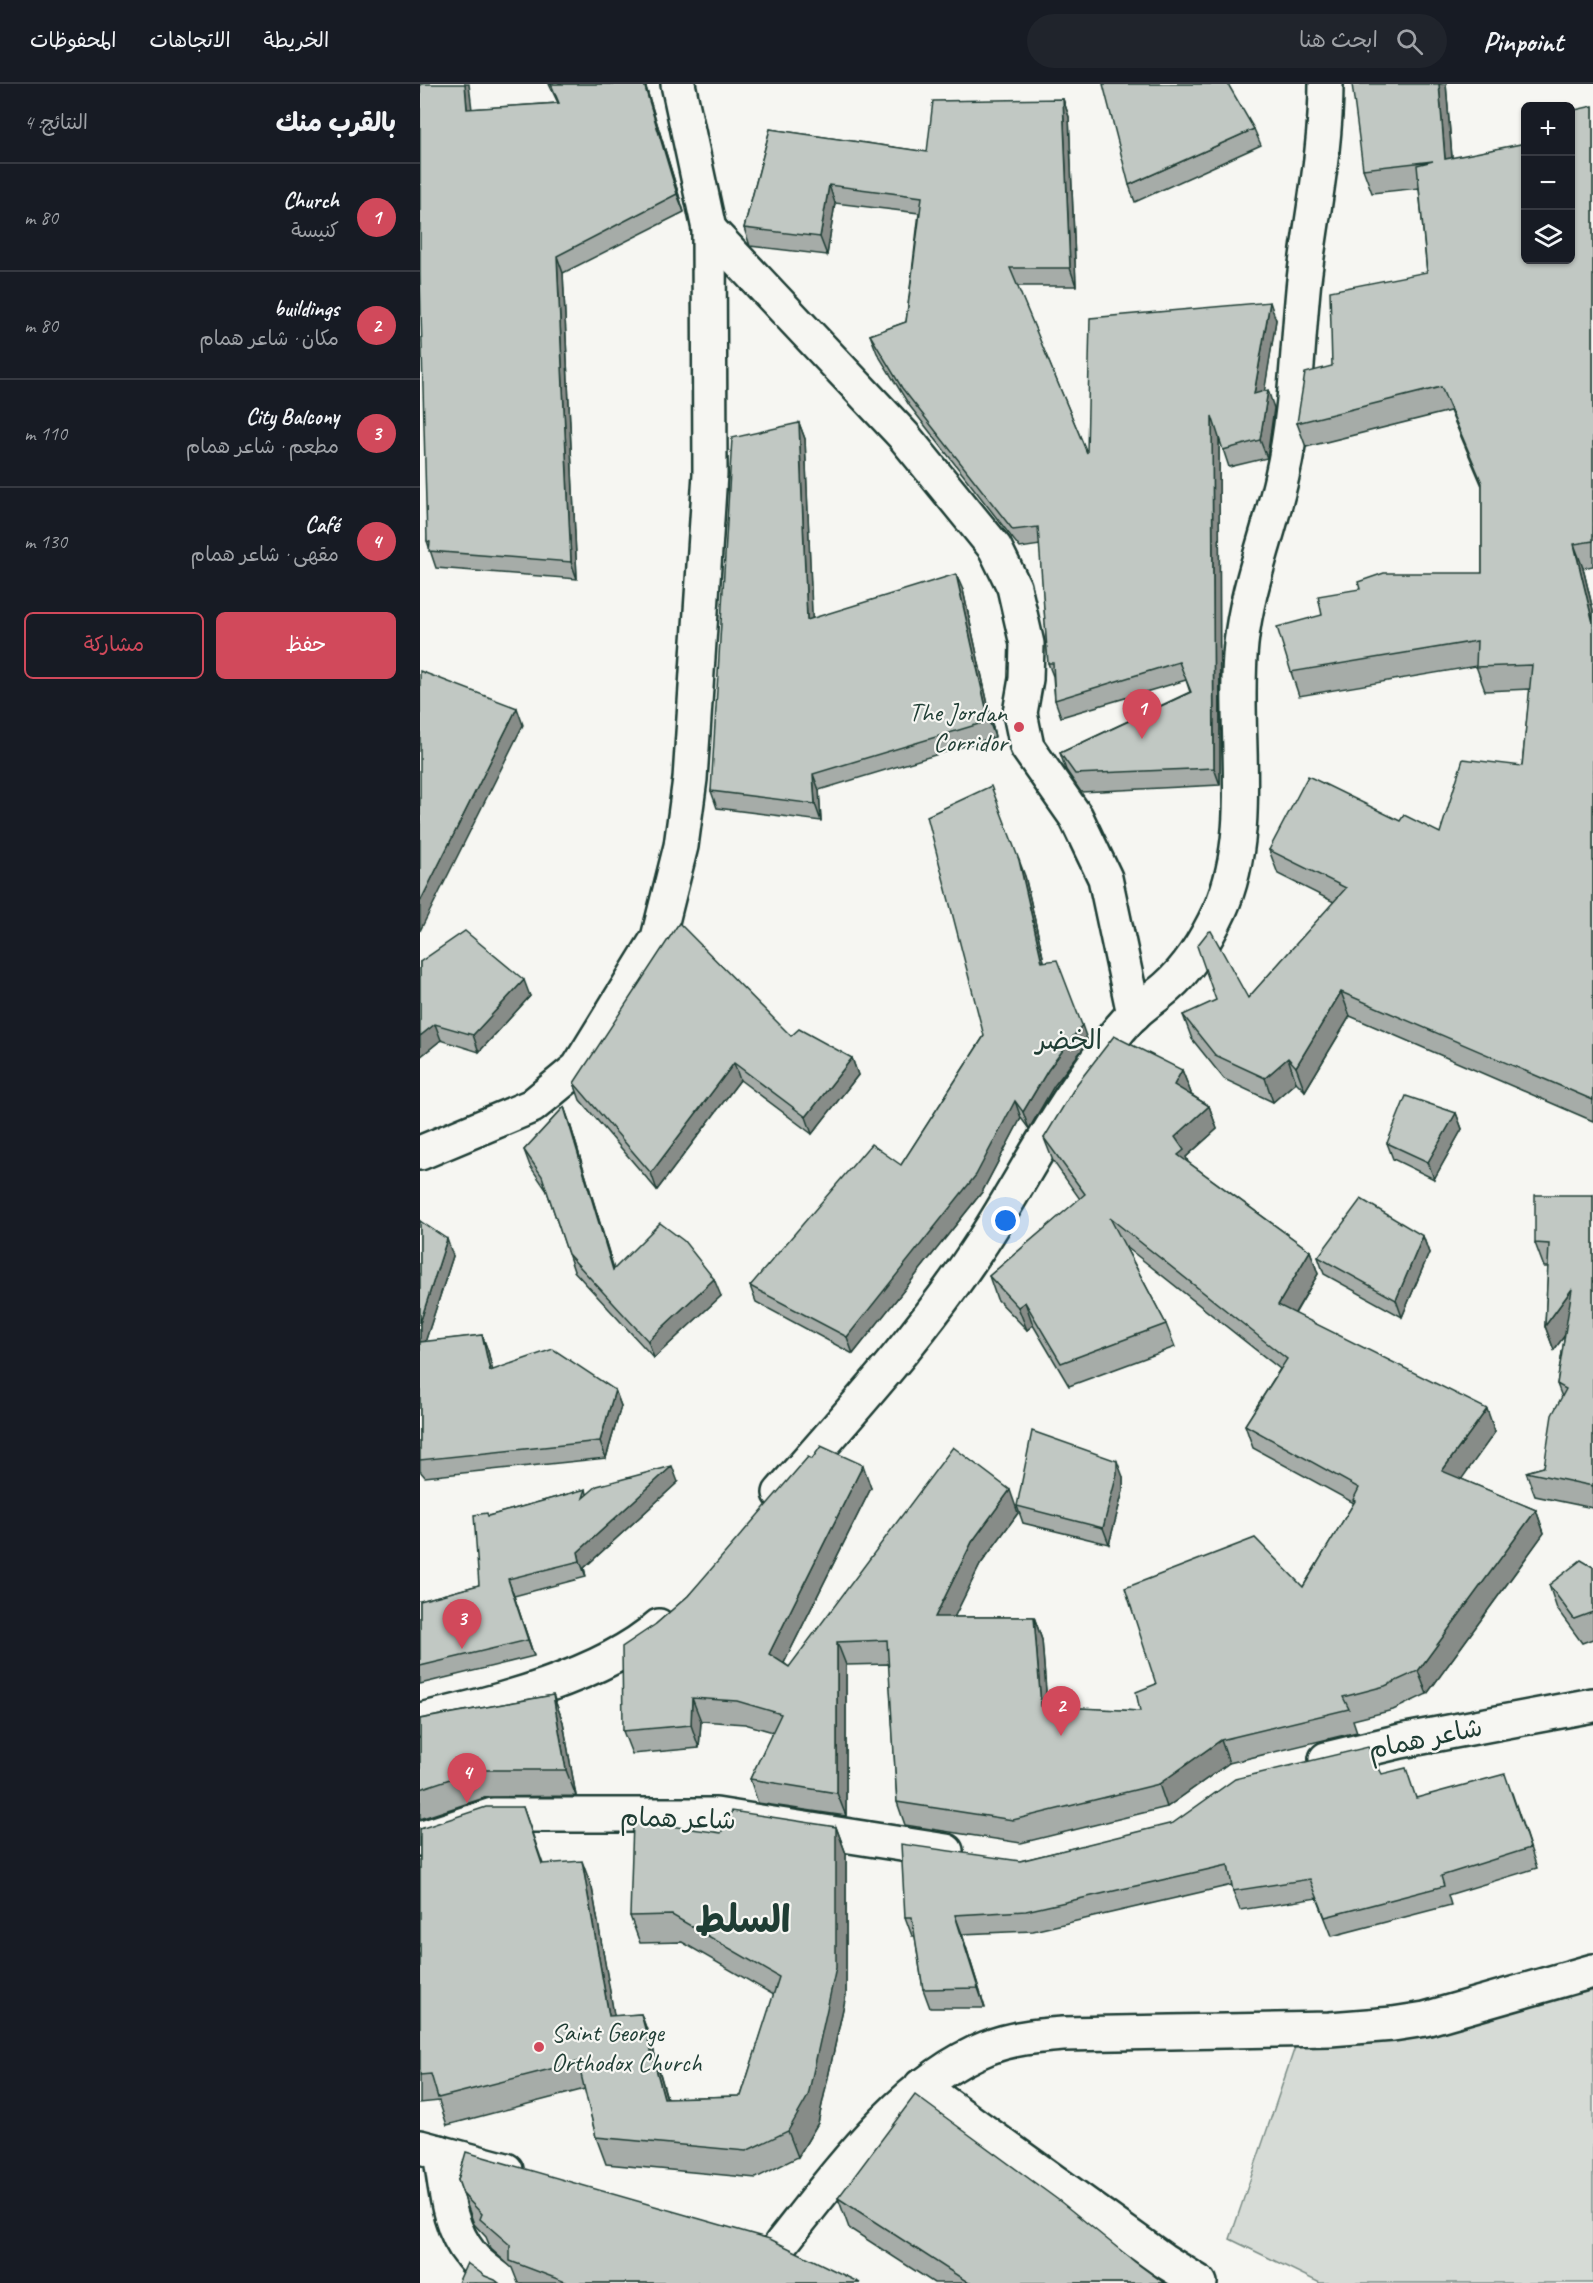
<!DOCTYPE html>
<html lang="ar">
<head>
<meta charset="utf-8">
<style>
  :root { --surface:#171b24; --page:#20242c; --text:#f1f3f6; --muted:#9ea1a6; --line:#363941; --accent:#d1495b }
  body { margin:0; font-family:Caveat,"Playpen Sans Arabic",sans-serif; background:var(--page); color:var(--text); direction:rtl }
  .controls { position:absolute; right:18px; top:18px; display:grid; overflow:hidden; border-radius:9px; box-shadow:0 2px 4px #0004 }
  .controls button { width:54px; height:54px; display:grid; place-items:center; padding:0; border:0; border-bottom:2px solid var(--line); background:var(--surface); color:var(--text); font:30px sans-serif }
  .you { position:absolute; left:586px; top:1137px; width:21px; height:21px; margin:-15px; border:4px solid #fff; border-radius:50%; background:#1a73e8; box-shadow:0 0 0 9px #1a73e833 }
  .badge { display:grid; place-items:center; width:39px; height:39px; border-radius:50%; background:var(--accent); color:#fff; font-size:20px; font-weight:700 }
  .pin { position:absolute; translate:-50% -50px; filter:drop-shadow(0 2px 3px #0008) }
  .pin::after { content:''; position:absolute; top:32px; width:21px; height:18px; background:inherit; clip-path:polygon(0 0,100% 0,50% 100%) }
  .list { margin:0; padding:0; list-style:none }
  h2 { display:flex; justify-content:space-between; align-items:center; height:78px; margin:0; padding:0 24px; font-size:26px }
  h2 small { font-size:20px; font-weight:400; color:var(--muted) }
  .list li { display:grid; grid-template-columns:39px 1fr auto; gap:18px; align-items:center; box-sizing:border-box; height:108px; padding:0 24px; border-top:2px solid var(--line) }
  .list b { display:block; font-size:22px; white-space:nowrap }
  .list p { margin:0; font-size:20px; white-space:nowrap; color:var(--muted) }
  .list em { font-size:20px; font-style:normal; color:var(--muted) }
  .actions { display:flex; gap:12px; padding:18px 24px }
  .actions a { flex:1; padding:14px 0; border:2px solid var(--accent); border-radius:9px; text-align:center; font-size:21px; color:var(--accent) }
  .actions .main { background:var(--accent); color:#fff }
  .icon { flex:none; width:33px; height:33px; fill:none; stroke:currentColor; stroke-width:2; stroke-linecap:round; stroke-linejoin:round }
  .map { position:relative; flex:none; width:1173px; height:2199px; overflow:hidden; direction:ltr }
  header { display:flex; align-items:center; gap:36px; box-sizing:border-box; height:84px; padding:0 30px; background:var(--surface); border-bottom:2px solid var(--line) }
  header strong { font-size:28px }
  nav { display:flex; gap:33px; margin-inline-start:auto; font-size:21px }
  .search { width:420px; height:54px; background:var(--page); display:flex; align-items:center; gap:15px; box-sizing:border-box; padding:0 21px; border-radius:33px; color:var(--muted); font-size:22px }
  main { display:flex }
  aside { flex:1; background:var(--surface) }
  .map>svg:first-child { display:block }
</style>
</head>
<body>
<header>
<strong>Pinpoint</strong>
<div class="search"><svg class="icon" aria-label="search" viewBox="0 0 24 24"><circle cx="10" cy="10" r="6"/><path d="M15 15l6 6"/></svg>ابحث هنا</div>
<nav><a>الخريطة</a><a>الاتجاهات</a><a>المحفوظات</a></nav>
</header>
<main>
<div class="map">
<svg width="1173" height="2199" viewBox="0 0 1173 2199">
  <rect width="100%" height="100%" fill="#f6f6f2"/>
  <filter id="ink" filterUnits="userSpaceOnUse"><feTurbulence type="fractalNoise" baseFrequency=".0167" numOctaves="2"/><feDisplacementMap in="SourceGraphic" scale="12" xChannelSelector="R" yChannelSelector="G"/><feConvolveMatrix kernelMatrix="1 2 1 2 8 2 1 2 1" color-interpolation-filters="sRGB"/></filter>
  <g filter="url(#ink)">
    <polygon fill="#d6dbd6" stroke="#7a8c85" stroke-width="1.5" points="1173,1907 1173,2199 900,2199 810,2155 875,1963"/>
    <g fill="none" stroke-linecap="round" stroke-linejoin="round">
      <g stroke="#1f3d34" stroke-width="38">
        <g id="street">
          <polyline points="289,145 483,351 575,464 594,503 607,560 606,595 600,629 607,663 656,733 685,794 714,930"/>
          <polyline points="0,1069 112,1022 158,984 238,854 261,762 270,695 290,390 289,145 258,0"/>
          <path d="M 360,1409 C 431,1328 504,1248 563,1157 C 599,1102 628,1043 667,990 C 682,969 697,945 716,928 C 726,919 737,912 747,903 C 770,883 787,854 800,826 C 836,746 812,645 821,560 C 827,502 850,448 862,392 C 877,327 877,261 884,196 C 892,129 906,67 906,0"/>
          <path d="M 0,1636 C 72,1620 183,1592 239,1542"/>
          <polyline points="906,1675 981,1657 1173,1621"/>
          <polyline points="0,1755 73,1731 296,1731 526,1767"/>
          <polyline points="501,2002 743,2176 780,2199"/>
          <polyline points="0,2063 86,2086"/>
          <path d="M 20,2068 C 26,2104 27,2142 51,2171 C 59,2182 73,2190 84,2199"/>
          <path d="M 361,2160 C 415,2092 484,1996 567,1964 C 591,1954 617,1952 643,1950 L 910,1945 L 973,1940 L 1005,1935 L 1173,1887"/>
        </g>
      </g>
      <use href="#street" stroke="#f6f6f2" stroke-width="33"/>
    </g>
    <g fill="#a6aca8" stroke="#1f3d34" stroke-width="1.5">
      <polygon points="129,0 225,0 264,128 143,189 157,495 16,484 7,457 52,25 138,19"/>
      <polygon points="1026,0 1032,73 1106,176 1173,22 1173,482 1163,484 1173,526 1173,1037 930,932 885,1007 876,998 853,1018 804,995 772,955 763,931 828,914 914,818 858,790 849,766 980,737 1020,749 1102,682 1110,605 1065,607 1056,582 879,612 871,588 1062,489 1062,402 1030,327 886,363 877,339 912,282 1007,188 999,104 952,109 943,85"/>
      <polygon points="643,15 649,33 656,202 597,202 667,369 856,236 844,307 854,324 847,374 809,383 799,353 800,701 661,708 646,686 640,669 770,608 766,596 641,633 635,616 633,592 628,579 620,461 600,464 489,321 457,269 450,251 486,238 499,129 415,119 407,171 330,162 324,144 350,45 507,68"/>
      <polygon points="834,45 841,61 715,118 709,101"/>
      <polygon points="379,339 385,355 392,535 543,506 575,653 399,706 401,737 297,724 291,707"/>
      <polygon points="605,792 624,878 668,958 634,1002 609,1045 601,1034 562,1108 433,1270 336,1218 330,1202 481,1081 564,952"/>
      <polygon points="0,878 110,912 59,968 21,956 0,973"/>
      <polygon points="371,952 432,974 438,991 392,1050 320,996 237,1106 160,1016 154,999"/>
      <polygon points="762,986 771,1009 770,1010 789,1022 797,1045 766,1073 768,1078 890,1167 898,1190 875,1230 1075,1348 1041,1395 1116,1426 1124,1449 1007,1610 973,1626 933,1636 937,1648 809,1679 747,1723 601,1759 485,1741 477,1718 469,1580 426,1581 426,1732 338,1719 330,1695 353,1648 325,1640 281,1637 279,1664 212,1670 203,1647 236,1540 268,1512 392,1375 451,1404 364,1579 369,1583 598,1429 560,1481 534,1533 614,1533 622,1556 627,1623 720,1627 736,1600 883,1503 934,1419 833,1364 825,1341 860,1285 705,1162 746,1240 755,1263 649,1302 613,1241 607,1246 577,1215 569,1192 660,1115 633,1077 624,1054"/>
      <polygon points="144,1023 150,1040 194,1185 301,1212 234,1274 154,1187 127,1107 110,1082 104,1066"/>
      <polygon points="1036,1029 1042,1045 1014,1095 973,1075 967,1059"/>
      <polygon points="1173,1111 1173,1424 1115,1412 1106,1388 1124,1383 1142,1313 1137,1300 1145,1251 1134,1266 1125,1242 1128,1183 1124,1183 1115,1159"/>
      <polygon points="0,1137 33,1172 5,1258 62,1251 68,1267 72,1286 195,1306 201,1322 186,1374 5,1393 0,1387"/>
      <polygon points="1003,1152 1009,1169 982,1233 904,1190 898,1173"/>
      <polygon points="703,1393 703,1407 689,1460 603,1439 597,1422"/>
      <polygon points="258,1398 164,1484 166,1493 94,1512 114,1572 0,1600 0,1517 59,1501 68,1432 166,1405 167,1410"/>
      <polygon points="1173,1483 1173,1555 1162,1559 1137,1525 1129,1501"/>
      <polygon points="133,1611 143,1638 156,1712 67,1713 0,1735 0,1635"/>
      <polygon points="962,1690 997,1714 1092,1709 1117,1784 1028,1811 1031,1821 912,1852 897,1814 820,1826 813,1807 812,1801 613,1847 542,1850 565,1924 510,1924 503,1905 495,1852 492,1852 485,1833 600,1777"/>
      <polygon points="103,1723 123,1780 172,1804 194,1932 221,1930 231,1957 247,2014 321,2012 354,1911 262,1858 220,1859 210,1832 301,1749 416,1743 426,1770 426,1911 398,2039 378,2073 336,2094 186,2080 176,2053 165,2005 27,2041 19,2017 0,2019 0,1745"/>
      <polygon points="38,2096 440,2199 98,2199 92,2184 71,2165 66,2153 54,2140"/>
      <polygon points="418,2114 715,2178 744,2199 514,2199 429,2144"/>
    </g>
    <g fill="#878c88" stroke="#1f3d34" stroke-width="1.5">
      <polygon points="45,0 49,0 54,43 47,25"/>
      <polygon points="224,0 225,0 264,128 257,110"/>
      <polygon points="1019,0 1026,0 1034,99 1025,75"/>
      <polygon points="643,15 649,33 656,202 650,184"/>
      <polygon points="409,101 415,119 407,171 400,153"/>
      <polygon points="137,172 143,189 157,495 151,478"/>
      <polygon points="850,218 856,236 841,328 834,310"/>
      <polygon points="848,306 854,324 847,374 840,356"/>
      <polygon points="792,332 799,349 800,701 794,684"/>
      <polygon points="379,339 385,355 393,553 387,536"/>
      <polygon points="1154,460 1163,484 1173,526 1173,539"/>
      <polygon points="536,490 543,506 575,653 569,637"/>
      <polygon points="97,624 103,641 0,847 0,818"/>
      <polygon points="393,690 399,706 401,737 395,720"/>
      <polygon points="599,776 605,792 628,895 622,878"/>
      <polygon points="104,896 110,912 59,968 53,951"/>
      <polygon points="921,908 930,932 885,1007 876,983"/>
      <polygon points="15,940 21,956 0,973 0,952"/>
      <polygon points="662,941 668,958 634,1002 609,1045 603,1028 628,986"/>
      <polygon points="432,974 438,991 392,1050 386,1033"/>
      <polygon points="868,974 876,998 853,1018 845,994"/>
      <polygon points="314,979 320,996 237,1106 231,1089"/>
      <polygon points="762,986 771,1009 763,1024 754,1001"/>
      <polygon points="595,1017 601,1034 562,1108 433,1270 427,1253"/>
      <polygon points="789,1022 797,1045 766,1073 772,1089 758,1071 755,1053"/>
      <polygon points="144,1023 150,1040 199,1203 193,1186"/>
      <polygon points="1036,1029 1042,1045 1014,1095 1008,1078"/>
      <polygon points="1003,1152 1009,1169 982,1233 976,1216"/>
      <polygon points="27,1155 33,1172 0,1274 0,1239"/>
      <polygon points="890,1167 898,1190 866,1244 858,1221"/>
      <polygon points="294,1195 301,1212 234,1274 228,1257"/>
      <polygon points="1152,1205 1161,1229 1134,1266 1125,1242"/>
      <polygon points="605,1218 613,1241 607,1246 598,1223"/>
      <polygon points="62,1251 68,1267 77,1304 70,1287"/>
      <polygon points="195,1306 201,1322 186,1374 180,1357"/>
      <polygon points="1067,1325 1075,1348 1031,1410 1022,1387"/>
      <polygon points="697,1377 703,1393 703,1407 689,1460 683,1444"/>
      <polygon points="443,1381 451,1404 357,1593 349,1570"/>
      <polygon points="252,1382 258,1398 164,1484 166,1493 160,1477 158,1468"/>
      <polygon points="590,1406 598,1429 560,1481 523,1556 515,1533 552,1458"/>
      <polygon points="1116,1426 1124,1449 1007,1610 998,1587"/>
      <polygon points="88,1495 94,1512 114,1572 108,1556"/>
      <polygon points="614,1533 622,1556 629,1645 621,1622"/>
      <polygon points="417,1558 426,1581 426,1732 417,1709"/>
      <polygon points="133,1611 143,1638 156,1712 146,1686"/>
      <polygon points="272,1614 281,1637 279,1664 271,1641"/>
      <polygon points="801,1656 809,1679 747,1723 739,1700"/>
      <polygon points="416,1743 426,1770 426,1911 398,2039 378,2073 368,2047"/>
      <polygon points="162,1777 172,1804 199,1959 189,1932"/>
      <polygon points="535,1831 542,1850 565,1924 558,1904"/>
      <polygon points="221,1930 231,1957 254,2041 244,2014"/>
    </g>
    <g fill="#c1c8c3" stroke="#1f3d34" stroke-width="1.5">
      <polygon points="0,0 45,0 47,25 139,19 131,0 224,0 257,110 137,172 151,478 9,467 10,458 7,457 0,189"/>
      <polygon points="683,0 808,0 834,45 709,101"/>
      <polygon points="932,0 1019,0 1025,75 1106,59 1106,176 1150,176 1150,27 1173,22 1173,457 1154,460 1173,539 1173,1016 921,908 876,983 868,974 845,994 795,971 763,931 796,916 777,862 788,848 791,847 828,914 926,804 849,766 888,692 980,737 984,731 1020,749 1043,675 1102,682 1112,581 1056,583 1057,557 871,588 857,543 902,531 898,512 940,505 938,498 964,489 1062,489 1062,399 1021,303 877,339 885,289 912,282 910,207 1007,188 997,81 1013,77 943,85"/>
      <polygon points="643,15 650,184 590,184 667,369 670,234 850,218 834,310 848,306 840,356 803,366 792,332 794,684 655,690 640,669 771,608 759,578 635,616 633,579 628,579 618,443 593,446 482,304 450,251 486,238 502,113 409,101 400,153 324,144 350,45 507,68 513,17"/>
      <polygon points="379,339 387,536 536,490 569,637 393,690 395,720 291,707 312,354"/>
      <polygon points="0,587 97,624 0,818"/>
      <polygon points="571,702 599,776 622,878 637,876 662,941 628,986 603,1028 595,1017 556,1091 427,1253 330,1202 451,1060 481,1081 564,952 507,732"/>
      <polygon points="259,839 371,952 379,945 432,974 386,1033 314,979 231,1089 154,999"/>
      <polygon points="45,847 104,896 53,951 15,940 0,952 0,878"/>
      <polygon points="694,952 762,986 754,1001 789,1022 755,1053 764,1066 758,1071 890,1167 858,1221 1067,1325 1022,1387 1116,1426 998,1587 965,1602 923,1613 929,1625 801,1656 739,1700 593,1736 477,1718 467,1556 417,1558 417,1709 330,1695 361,1630 317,1617 272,1614 271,1641 203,1647 202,1563 236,1540 268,1512 388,1373 392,1375 401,1362 443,1381 349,1570 369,1583 533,1363 590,1406 552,1458 515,1533 614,1533 621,1622 720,1627 716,1608 736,1600 705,1504 835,1454 883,1503 935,1417 933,1416 939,1404 825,1341 867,1275 690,1134 746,1240 641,1279 605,1218 598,1223 569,1192 665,1110 624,1054 657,1000"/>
      <polygon points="986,1012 1036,1029 1008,1078 967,1059"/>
      <polygon points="144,1023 193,1186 240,1139 264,1157 294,1195 228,1257 148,1170 122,1092 104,1066"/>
      <polygon points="1115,1111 1173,1111 1173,1402 1106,1388 1124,1383 1132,1331 1146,1305 1137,1300 1152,1205 1125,1242 1129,1160 1115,1159"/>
      <polygon points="941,1115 1003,1152 976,1216 898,1173"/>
      <polygon points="0,1137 27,1155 0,1239"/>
      <polygon points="62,1251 70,1287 133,1265 195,1306 180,1357 0,1376 0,1258"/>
      <polygon points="612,1347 697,1377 697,1390 683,1444 597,1422"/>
      <polygon points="252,1382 158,1468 160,1477 88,1495 108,1556 0,1582 0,1517 59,1501 54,1431 67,1429 68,1432 166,1405 163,1414 177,1402"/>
      <polygon points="1161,1476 1173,1483 1173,1528 1154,1535 1129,1501"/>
      <polygon points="133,1611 146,1686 57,1686 0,1705 0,1635"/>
      <polygon points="948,1663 962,1690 986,1684 996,1714 1085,1690 1110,1764 1021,1792 1024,1802 905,1833 890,1795 813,1807 808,1781 606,1827 535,1831 558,1904 503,1905 492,1833 485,1833 481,1760 600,1777 753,1739 815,1695"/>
      <polygon points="66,1723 103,1723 122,1780 162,1777 189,1932 221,1930 244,2014 321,2012 359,1893 252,1831 210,1832 213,1737 301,1749 312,1727 416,1743 416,1884 388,2012 368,2047 326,2067 176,2053 158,1978 18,2014 11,1990 0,1991 0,1745"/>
      <polygon points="495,2011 641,2118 715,2178 744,2199 549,2199 418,2114"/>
      <polygon points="46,2068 350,2155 440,2199 148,2199 90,2177 90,2161 60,2135 62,2130 43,2110 38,2096"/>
      <polygon points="47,2179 65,2192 75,2196 79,2199 38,2199"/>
    </g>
  </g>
  <g fill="#d1495b" stroke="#f6f6f2" stroke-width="2">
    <circle cx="599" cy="643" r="6"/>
    <circle cx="119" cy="1963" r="6"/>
  </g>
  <g text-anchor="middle" stroke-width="4.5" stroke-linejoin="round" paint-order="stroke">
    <g font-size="26" fill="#1f3d34" stroke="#f6f6f2" text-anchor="end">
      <text x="587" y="637">The Jordan<tspan x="587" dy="30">Corridor</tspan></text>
      <text x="131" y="1957" text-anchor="start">Saint George<tspan x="131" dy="30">Orthodox Church</tspan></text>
    </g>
    <g font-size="26" fill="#1f3d34" stroke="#f6f6f2">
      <text transform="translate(1005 1654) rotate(-12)" y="9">شاعر همام</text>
      <text transform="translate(258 1734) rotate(2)" y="9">شاعر همام</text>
    </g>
    <g font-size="27" fill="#1f3d34" stroke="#f6f6f2">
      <text x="649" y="965">الخضر</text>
    </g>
    <g font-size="38" font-weight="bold" fill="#1f3d34" stroke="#f6f6f2">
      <text x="323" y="1848">السلط</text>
    </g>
  </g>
</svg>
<div class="controls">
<button>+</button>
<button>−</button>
<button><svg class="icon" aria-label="layers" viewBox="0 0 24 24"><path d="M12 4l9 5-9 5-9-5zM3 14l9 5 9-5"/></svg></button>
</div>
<div class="you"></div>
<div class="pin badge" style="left:722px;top:655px">1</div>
<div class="pin badge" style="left:641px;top:1652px">2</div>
<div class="pin badge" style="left:42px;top:1565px">3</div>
<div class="pin badge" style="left:47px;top:1719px">4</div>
</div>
<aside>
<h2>بالقرب منك<small>النتائج: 4</small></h2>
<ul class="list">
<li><span class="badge">1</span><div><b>Church</b><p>كنيسة</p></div><em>80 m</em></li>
<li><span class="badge">2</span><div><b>buildings</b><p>مكان · شاعر همام</p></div><em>80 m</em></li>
<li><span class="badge">3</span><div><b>City Balcony</b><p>مطعم · شاعر همام</p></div><em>110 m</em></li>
<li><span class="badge">4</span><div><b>Café</b><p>مقهى · شاعر همام</p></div><em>130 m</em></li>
</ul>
<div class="actions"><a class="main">حفظ</a><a>مشاركة</a></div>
</aside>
</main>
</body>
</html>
